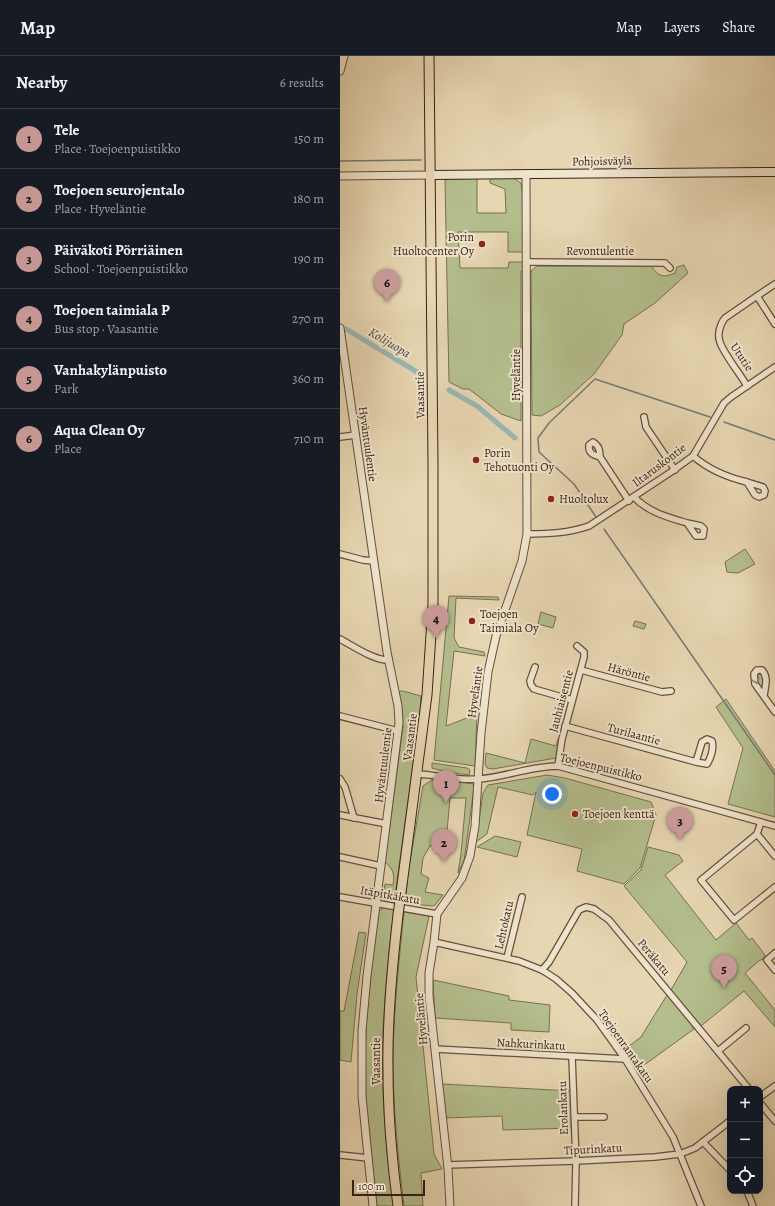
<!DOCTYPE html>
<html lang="en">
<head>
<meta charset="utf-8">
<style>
  :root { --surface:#171b24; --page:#242831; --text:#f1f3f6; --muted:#9ea1a6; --line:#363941; --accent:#c59692 }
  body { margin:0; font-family:Alegreya,serif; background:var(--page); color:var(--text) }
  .controls { position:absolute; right:12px; bottom:12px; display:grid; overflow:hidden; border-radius:8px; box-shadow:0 4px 16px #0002 }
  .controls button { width:36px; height:36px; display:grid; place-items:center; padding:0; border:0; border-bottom:1px solid var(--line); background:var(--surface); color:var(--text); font:20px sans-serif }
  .scale { position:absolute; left:12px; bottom:10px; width:73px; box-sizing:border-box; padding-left:4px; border:2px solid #3b2215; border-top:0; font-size:11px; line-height:14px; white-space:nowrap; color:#3b2215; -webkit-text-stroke:3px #efe4cd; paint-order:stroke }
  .you { position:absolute; left:212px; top:738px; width:14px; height:14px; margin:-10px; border:3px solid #fff; border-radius:50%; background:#1a73e8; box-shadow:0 0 0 6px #1a73e833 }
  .badge { display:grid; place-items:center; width:26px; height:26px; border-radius:50%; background:var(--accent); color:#111; font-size:13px; font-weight:700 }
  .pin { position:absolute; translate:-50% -33px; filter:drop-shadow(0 1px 2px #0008) }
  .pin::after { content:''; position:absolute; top:21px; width:14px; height:12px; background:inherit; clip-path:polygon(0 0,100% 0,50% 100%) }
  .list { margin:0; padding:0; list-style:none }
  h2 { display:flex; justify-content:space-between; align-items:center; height:52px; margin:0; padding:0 16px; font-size:17px }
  h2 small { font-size:13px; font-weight:400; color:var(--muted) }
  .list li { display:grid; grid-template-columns:26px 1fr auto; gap:12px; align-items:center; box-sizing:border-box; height:60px; padding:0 16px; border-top:1px solid var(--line) }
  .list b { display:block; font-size:15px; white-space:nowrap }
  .list p { margin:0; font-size:13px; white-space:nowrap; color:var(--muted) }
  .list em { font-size:13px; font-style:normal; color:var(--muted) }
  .icon { flex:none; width:22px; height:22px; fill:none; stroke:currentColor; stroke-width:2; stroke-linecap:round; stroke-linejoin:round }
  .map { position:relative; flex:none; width:435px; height:1150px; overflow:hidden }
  header { display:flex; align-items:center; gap:24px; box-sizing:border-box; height:56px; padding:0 20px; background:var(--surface); border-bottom:1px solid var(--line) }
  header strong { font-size:19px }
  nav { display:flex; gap:22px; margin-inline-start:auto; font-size:14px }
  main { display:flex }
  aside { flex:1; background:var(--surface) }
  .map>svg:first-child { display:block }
</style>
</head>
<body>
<header>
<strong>Map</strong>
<nav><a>Map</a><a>Layers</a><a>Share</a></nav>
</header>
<main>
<aside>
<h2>Nearby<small>6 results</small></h2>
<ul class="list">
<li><span class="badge">1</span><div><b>Tele</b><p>Place · Toejoenpuistikko</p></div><em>150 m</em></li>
<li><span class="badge">2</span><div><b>Toejoen seurojentalo</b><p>Place · Hyveläntie</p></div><em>180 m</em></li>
<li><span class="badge">3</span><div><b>Päiväkoti Pörriäinen</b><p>School · Toejoenpuistikko</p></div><em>190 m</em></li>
<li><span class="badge">4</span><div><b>Toejoen taimiala P</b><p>Bus stop · Vaasantie</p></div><em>270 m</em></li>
<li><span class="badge">5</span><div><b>Vanhakylänpuisto</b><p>Park</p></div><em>360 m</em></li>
<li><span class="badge">6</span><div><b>Aqua Clean Oy</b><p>Place</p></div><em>710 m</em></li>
</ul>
</aside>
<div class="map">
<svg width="435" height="1150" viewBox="0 0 435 1150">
  <rect width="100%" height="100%" fill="#e7d6b2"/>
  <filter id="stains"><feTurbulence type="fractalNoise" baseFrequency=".005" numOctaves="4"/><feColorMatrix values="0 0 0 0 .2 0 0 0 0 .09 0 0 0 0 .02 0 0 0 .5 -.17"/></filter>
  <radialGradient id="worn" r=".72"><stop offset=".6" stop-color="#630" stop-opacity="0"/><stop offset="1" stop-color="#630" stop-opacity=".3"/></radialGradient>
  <g fill="#b4be8d" stroke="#787051">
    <polygon points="137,121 137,157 166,157 165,133 150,127 150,121 172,121 181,127 183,141 184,196 168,196 168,176 118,176 120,212 168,212 169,206 183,206 184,215 181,215 181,365 161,358 129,333 123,333 109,326 105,124 115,122"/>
    <path d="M 344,209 L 348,217 L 315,247 L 284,268 L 282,279 L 254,318 L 220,349 L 201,360 L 192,359 L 191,215 L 197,210 L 311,210 C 320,221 322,222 335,217 L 337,211 Z"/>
    <polygon points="405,493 415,508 398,517 387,516 385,506"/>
    <polygon points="109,540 158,541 159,544 116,542 114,582 119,591 144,596 145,600 114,595 106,670 137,658 135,710 94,704"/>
    <polygon points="201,556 216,561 213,572 198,568"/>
    <polygon points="295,565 306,568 304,573 293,570"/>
    <path d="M 417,618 L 423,619 L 423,629 L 422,634 C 418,629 415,624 417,618 Z"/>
    <path d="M 60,635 L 63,635 L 81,640 L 80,657 L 54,847 L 46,846 L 43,841 L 45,828 L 53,829 C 55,818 53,813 45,806 L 63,671 L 58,637 Z"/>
    <polygon points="386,643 435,715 435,761 388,748 403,692 376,651"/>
    <polygon points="191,683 216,690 218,683 219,683 216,702 153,713 147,712 145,708 146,697 185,707"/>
    <polygon points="92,707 127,712 130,714 129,719 106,716 92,712"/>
    <polygon points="207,719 225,722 311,746 316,759 300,812 284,828 237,815 242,793 187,779 196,736 193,739 158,731 147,778 136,786 143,737 148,729"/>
    <polygon points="92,724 126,727 133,728 134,732 124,805 118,817 121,798 126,742 110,742 106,787 90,790 83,802 81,818 89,822 85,836 103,839 95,849 92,850 65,847 68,817 83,730"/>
    <polygon points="155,780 181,786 177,801 137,791"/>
    <polygon points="308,791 339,799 343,805 325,819 376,884 396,867 409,884 412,882 425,899 422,904 420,904 405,917 435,954 435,971 404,935 361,970 355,963 352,970 354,973 307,1007 301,1010 289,990 301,981 327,939 334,937 331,934 347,906 284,830 301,814"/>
    <path d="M 43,852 L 54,853 C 49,893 45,933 43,974 C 41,1032 45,1092 54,1150 L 37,1150 C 31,1104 25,1057 25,1010 C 25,958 32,907 39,855 Z"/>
    <path d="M 64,856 L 89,860 L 76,921 L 94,1098 L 102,1113 L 81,1117 L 83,1150 L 64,1150 C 58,1101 53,1051 53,1001 C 54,952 59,904 64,856 Z"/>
    <polygon points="19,876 26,877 17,938 11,1006 0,1004 0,955 4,955"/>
    <polygon points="93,924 169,940 169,944 210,949 209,976 171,974 171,967 95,962"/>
    <polygon points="102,1028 231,1035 232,1072 163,1074 162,1060 106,1062"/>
  </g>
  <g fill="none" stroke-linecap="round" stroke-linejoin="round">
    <g stroke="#747b75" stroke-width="1.5">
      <polyline points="0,105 81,104"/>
      <polyline points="384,366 435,384"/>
      <polyline points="256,461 234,428 199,396 198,382 209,367 255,323 370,361"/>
      <polyline points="264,473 435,719"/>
    </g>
    <g stroke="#9ab7b5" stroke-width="5">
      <polyline points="6,273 82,319"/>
      <polyline points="109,334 137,350 175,382"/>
    </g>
    <g stroke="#664f3c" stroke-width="8">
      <g id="minor">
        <polyline points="187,206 325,207 330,212"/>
        <polyline points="417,240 435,228"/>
        <path d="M 407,330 C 401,319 383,297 380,286 C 377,279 380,268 385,262 L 417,240 L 435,268"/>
        <polyline points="304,361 306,371 335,414"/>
        <polyline points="0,381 16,379"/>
        <path d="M 353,400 C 369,414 386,421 407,426 L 415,439 L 419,441 L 424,439 L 425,435 L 423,431 L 407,426"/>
        <path d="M 260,401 C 260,394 259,390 253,386 L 249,389 C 248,397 253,399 260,401 L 289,445"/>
        <path d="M 294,441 C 308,456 327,461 347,467 L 356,480 L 363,480 L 364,473 L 361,470 L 347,467"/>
        <path d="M 187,478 C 209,478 228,477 249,470 L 331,416 L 353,400 L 384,347 L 391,341 L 435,311"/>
        <polyline points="0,498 23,504 34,505"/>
        <path d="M 0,583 C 13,590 35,605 49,604"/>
        <polyline points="195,611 190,625 191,629 194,633 232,644"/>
        <polyline points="241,614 322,636 331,635"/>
        <path d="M 424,640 C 425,630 429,622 422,614 L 417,614 L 414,618 L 415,628 L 435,656"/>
        <polyline points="0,660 58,675"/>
        <path d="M 225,670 L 356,706 L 367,708 C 371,702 374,692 372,685 L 367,683 L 362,686 L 356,706"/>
        <polyline points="218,710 222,683 244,601 244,596 237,590"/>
        <path d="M 77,718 C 98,719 118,725 139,723 C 166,721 191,710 218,710 L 435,770"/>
        <polyline points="0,723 5,731 14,762"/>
        <polyline points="0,759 47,768"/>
        <polyline points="421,766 417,778 361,824 394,864 435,831"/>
        <polyline points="417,778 435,800"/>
        <polyline points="0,801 41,810"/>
        <polyline points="0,841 97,858"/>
        <polyline points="94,886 179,905 202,914 216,923 232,937 257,964 285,1003 333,1081 361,1150"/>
        <polyline points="435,897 427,904 435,914"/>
        <polyline points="167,902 182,841"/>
        <polyline points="202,914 209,906 239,854 246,851 254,853 269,864 409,1033"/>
        <polyline points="95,993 285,1003"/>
        <polyline points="378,995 406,972"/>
        <polyline points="232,1001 236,1105 235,1150"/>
        <polyline points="420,1041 435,1030"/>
        <polyline points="420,1047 435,1065"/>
        <polyline points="235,1061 264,1061"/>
        <polyline points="363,1086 390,1114"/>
        <polyline points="0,1099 28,1102"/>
        <polyline points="107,1109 236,1105 315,1101 340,1098 355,1092 390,1065"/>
        <polyline points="407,1135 413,1150"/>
      </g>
    </g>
    <g stroke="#664f3c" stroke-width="9">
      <g id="tertiary">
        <polyline points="0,15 4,0"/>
        <polyline points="0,120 90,119"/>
        <polyline points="0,272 47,596 58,650 59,667 27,920 22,975 22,1040 33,1150"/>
        <polyline points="110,1150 108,1112 89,940 89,917 94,886 97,858 122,822 130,800 135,770 141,677 148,616 156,580 182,505 187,478 186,118"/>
      </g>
    </g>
    <g stroke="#3b2215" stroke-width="10">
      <polyline id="secondary" points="90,119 435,116"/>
    </g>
    <g stroke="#3b2215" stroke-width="11">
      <g id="primary">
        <polyline points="60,844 87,639 93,548 93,407 89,0"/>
        <path d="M 58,1150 C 52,1105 48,1059 48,1014 C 47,962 52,911 58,859"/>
      </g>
    </g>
    <use href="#minor" stroke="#efe4cd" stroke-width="5.5"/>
    <use href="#tertiary" stroke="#efe4cd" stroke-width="7"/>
    <use href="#secondary" stroke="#efe4cd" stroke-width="8"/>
    <use href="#primary" stroke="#e7d6b2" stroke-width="9"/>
    <g stroke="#3b2215" stroke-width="11" stroke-linecap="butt">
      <polyline id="primary-bridge" points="58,859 60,844"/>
    </g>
    <use href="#primary-bridge" stroke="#e7d6b2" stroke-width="9"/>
  </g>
  <defs><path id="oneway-chevron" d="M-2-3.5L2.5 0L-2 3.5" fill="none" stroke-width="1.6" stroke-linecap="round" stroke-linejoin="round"/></defs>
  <use stroke="#958371" href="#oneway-chevron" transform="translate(416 625) rotate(74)"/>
  <g fill="#8f2418" stroke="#efe4cd" stroke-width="1.5">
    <circle cx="142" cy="188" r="4"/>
    <circle cx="136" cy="404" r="4"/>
    <circle cx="211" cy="443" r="4"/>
    <circle cx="132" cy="565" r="4"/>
    <circle cx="235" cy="758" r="4"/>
  </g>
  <g text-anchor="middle" stroke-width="4" stroke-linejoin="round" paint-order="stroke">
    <g font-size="12" fill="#3b2215" stroke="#efe4cd">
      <text transform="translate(262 105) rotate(-1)" y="4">Pohjoisväylä</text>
      <text x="260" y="199">Revontulentie</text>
      <text transform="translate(402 301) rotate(56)" y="4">Ututie</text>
      <text transform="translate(176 319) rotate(-90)" y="4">Hyveläntie</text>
      <text transform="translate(80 339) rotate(-91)" y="4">Vaasantie</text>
      <text transform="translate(28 388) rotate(82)" y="4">Hyväntuulentie</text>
      <text transform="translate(319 409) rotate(-37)" y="4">Iltaruskontie</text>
      <text transform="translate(289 616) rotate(15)" y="4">Häröntie</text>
      <text transform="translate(135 636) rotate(-82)" y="4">Hyveläntie</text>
      <text transform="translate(221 645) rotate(-75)" y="4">Jauhiaisentie</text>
      <text transform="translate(294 678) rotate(15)" y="4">Turilaantie</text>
      <text transform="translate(70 681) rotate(-83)" y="4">Vaasantie</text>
      <text transform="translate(43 709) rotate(-83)" y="4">Hyväntuulentie</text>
      <text transform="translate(261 711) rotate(14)" y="4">Toejoenpuistikko</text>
      <text transform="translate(50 839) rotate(10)" y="4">Itäpitkäkatu</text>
      <text transform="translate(164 869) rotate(-77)" y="4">Lehtokatu</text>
      <text transform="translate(314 901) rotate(50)" y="4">Peräkatu</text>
      <text transform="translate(81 963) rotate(-95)" y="4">Hyveläntie</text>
      <text transform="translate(191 988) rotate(3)" y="4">Nahkurinkatu</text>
      <text transform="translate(286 990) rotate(55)" y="4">Toejoenrantakatu</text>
      <text transform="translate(36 1005) rotate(-90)" y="4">Vaasantie</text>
      <text transform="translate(223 1052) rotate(-92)" y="4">Erolankatu</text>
      <text transform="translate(253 1093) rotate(-3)" y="4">Tipurinkatu</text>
    </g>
    <g font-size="12" fill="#3b2215" stroke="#efe4cd" text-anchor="start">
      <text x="134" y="185" text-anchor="end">Porin<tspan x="134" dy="14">Huoltocenter Oy</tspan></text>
      <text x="144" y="401">Porin<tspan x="144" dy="14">Tehotuonti Oy</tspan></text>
      <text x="219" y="447">Huoltolux</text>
      <text x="140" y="562">Toejoen<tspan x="140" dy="14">Taimiala Oy</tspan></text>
      <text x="243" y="762">Toejoen kenttä</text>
    </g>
    <g font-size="13" font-style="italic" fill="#53473d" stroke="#efe4cd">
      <text transform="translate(50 286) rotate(31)" y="5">Kolijuopa</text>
    </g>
  </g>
  <rect width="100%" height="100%" filter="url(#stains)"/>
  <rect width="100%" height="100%" fill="url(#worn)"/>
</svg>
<div class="controls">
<button>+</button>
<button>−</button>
<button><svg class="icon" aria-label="locate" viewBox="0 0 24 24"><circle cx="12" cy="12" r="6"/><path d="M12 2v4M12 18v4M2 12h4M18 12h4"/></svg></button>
</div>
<div class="scale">100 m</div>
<div class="you"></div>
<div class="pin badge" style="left:106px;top:747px">1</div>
<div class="pin badge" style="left:104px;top:806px">2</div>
<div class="pin badge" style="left:340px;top:784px">3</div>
<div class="pin badge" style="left:96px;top:582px">4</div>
<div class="pin badge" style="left:384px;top:932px">5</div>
<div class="pin badge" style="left:47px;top:246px">6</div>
</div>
</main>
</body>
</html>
